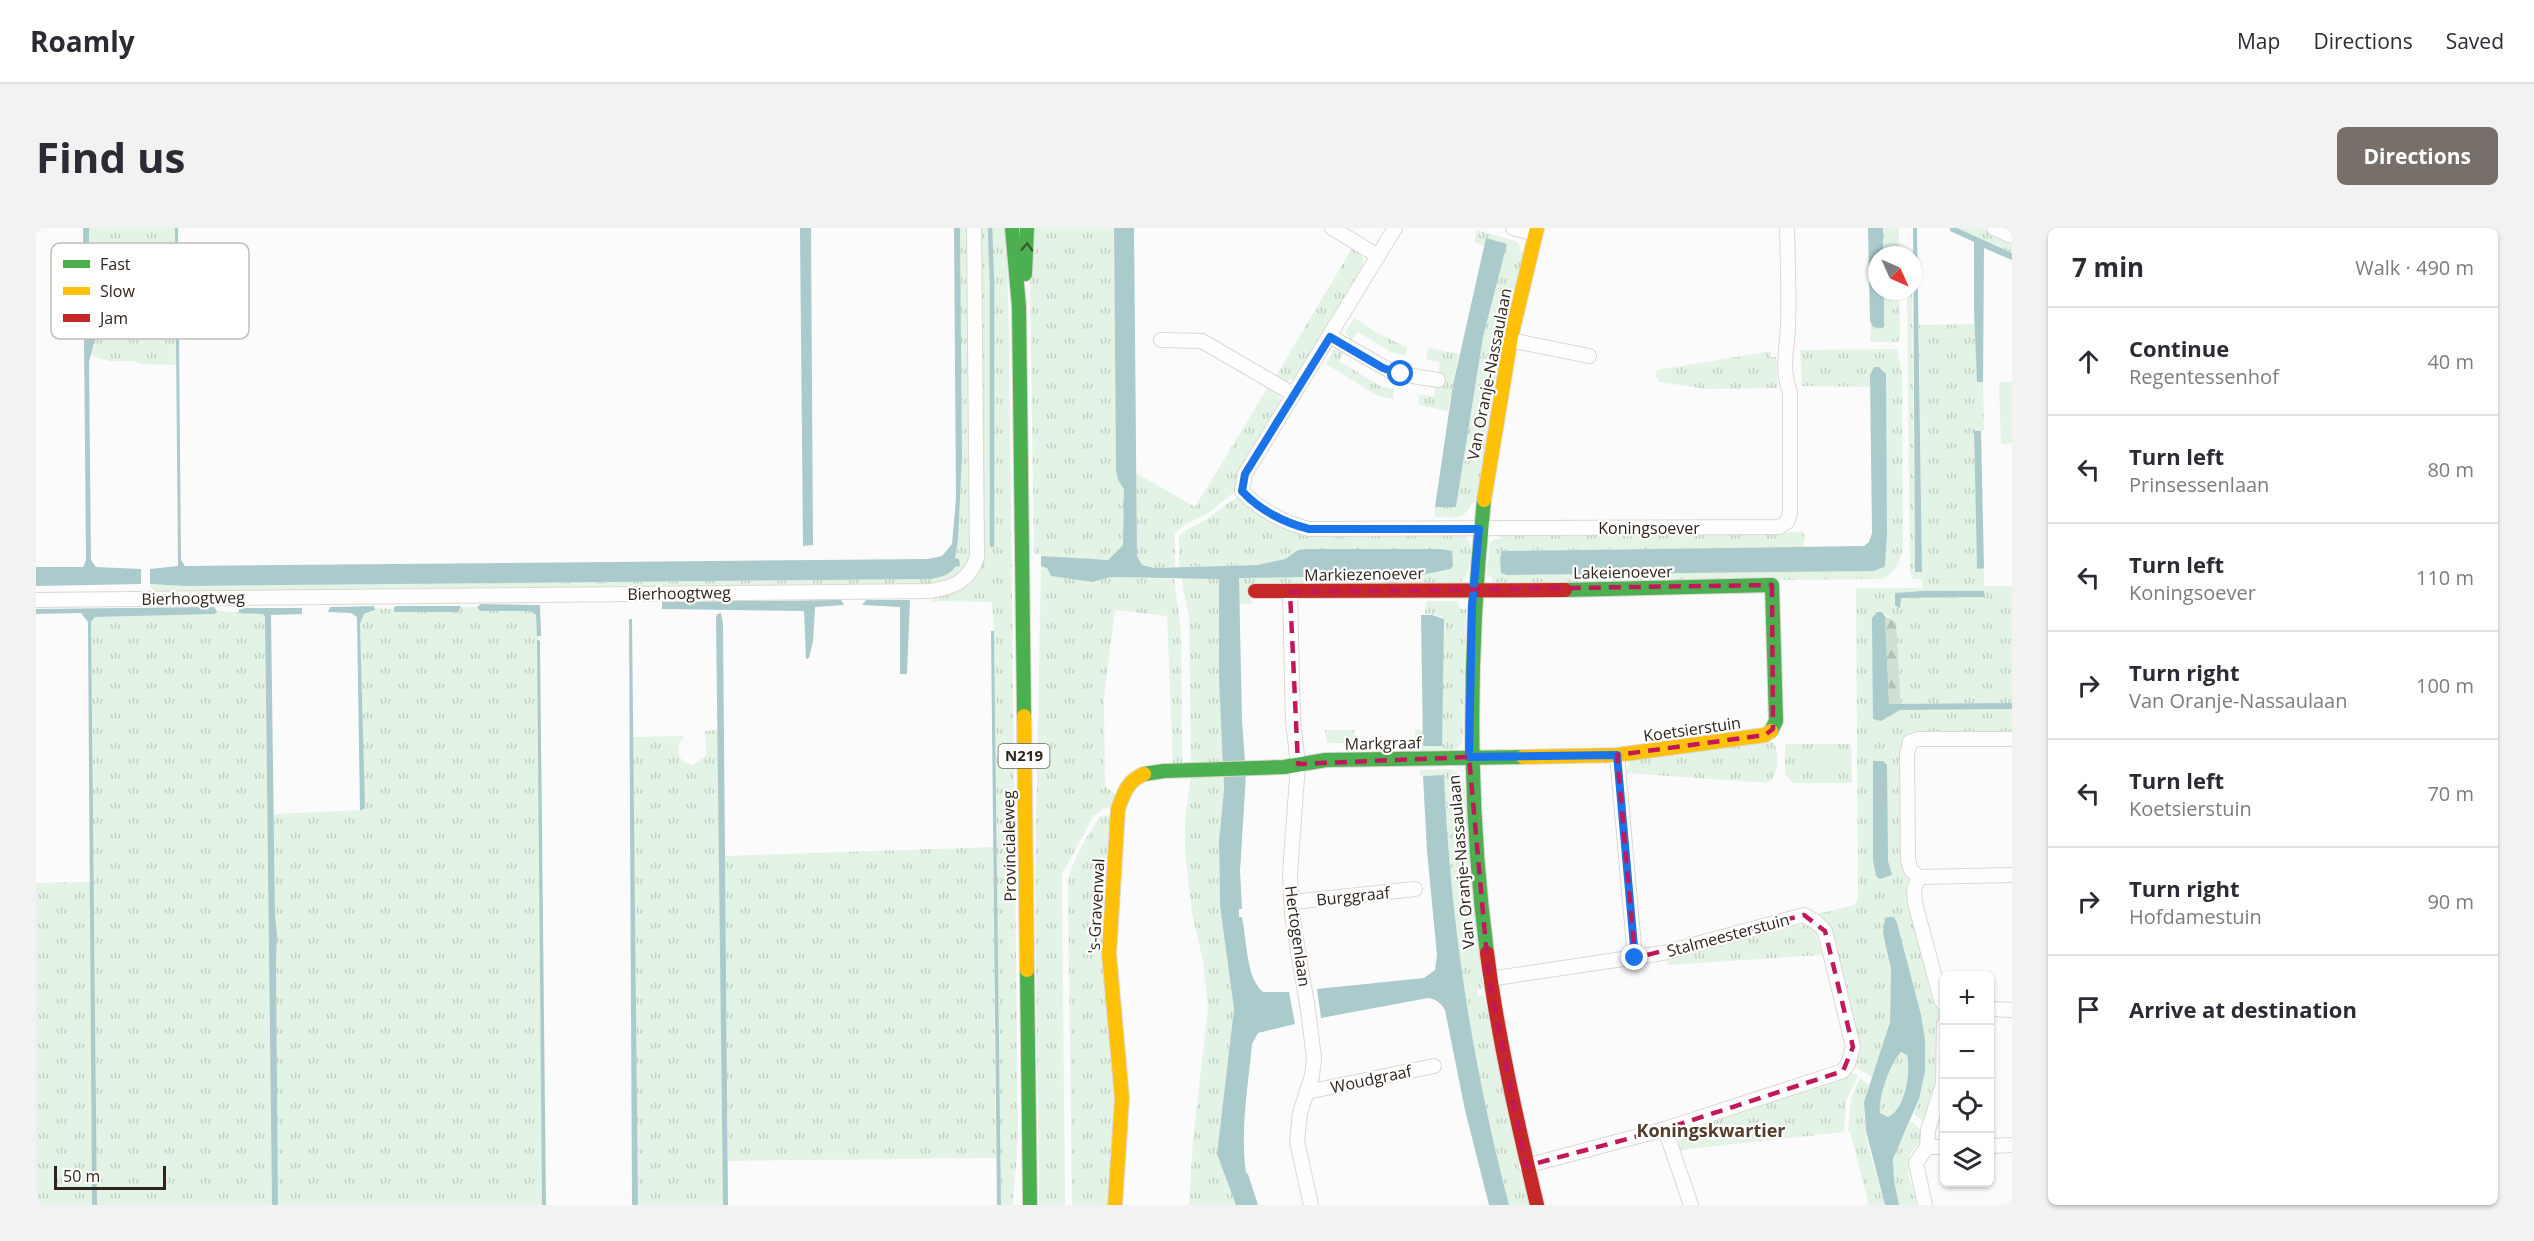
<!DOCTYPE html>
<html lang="en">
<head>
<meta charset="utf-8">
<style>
  :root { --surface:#fff; --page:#f2f2f3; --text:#2b2b33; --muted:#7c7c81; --line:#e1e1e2; --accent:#766f6a }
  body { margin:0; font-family:"Open Sans",sans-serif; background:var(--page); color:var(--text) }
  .controls { position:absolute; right:18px; bottom:18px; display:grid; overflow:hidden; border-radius:9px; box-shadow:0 2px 4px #0004 }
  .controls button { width:54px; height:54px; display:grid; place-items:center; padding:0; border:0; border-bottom:2px solid var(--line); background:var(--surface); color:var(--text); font:30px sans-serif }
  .compass { position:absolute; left:1832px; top:18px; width:54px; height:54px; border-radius:50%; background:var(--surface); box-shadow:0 2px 4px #0004; rotate:135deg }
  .scale { position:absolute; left:18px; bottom:15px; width:112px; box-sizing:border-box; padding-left:6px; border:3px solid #2f241c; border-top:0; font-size:16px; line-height:21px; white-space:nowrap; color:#2f241c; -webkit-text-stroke:4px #fff; paint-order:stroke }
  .stop { position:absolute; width:18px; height:18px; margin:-14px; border:4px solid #1a73e8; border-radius:50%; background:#fff }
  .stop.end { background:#1a73e8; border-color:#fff; box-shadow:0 2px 6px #0008 }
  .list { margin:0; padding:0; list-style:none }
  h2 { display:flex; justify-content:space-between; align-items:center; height:78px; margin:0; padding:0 24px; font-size:26px }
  h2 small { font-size:20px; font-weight:400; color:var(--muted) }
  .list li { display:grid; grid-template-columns:39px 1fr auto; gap:18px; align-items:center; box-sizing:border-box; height:108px; padding:0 24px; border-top:2px solid var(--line) }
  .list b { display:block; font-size:22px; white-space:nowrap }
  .list p { margin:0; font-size:20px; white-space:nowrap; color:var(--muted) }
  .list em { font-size:20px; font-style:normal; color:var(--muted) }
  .icon { flex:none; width:33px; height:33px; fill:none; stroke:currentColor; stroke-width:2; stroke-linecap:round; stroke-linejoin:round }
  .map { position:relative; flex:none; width:1976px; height:977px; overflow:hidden; border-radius:9px }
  header { display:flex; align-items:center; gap:36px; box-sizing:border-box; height:84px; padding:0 30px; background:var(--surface); border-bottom:2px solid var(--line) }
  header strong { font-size:28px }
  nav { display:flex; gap:33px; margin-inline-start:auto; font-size:21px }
  .intro { display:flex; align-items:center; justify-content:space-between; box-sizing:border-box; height:144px; padding:0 36px }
  h1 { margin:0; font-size:42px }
  .button { padding:15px 27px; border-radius:9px; background:var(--accent); color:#fff; font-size:21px; font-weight:700 }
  main { display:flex; gap:36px; padding:0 36px }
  aside { flex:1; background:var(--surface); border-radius:9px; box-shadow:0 2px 4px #0004 }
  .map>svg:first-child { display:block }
</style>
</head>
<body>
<header>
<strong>Roamly</strong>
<nav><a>Map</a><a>Directions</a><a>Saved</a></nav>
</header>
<div class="intro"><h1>Find us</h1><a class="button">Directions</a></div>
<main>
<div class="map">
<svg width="1976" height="977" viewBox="0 0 1976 977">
  <defs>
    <pattern id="grass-tufts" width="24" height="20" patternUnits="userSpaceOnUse" patternTransform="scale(1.5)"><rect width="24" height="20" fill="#e3f3e5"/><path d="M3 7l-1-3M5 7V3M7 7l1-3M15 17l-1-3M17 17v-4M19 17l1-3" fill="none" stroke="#c3d0c4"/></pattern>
    <pattern id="forest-firs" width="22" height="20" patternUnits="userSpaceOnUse" patternTransform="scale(1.5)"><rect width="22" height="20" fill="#d0e1d2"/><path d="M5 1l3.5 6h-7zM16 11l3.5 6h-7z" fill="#b3c1b4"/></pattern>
  </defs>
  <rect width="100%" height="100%" fill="#fbfbfb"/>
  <g fill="url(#grass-tufts)" fill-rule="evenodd">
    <polygon points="53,0 139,0 140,137 105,136 97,133 74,133 56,128 56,122 59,117 53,104"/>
    <path d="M 924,0 L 931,0 L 934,297 C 934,336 935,346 896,357 L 121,365 L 114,359 L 114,356 L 150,358 L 894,351 C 906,348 916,339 924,338 L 919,331 L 922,312 L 926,228 Z"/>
    <path d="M 945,0 L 970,0 L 973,101 L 982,909 L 977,977 L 965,977 L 958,405 L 956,374 L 902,373 L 896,375 L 897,368 C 924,368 944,354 948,327 Z"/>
    <polygon points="996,0 1078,0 1080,242 1082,252 1088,261 1088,312 1087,317 1072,332 1025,330 998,326 994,64"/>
    <rect x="1847" y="0" width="16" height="27"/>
    <polygon points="1921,0 1946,0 1976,13 1976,25"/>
    <path d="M 1441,2 L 1479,13 L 1483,16 L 1484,23 L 1488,24 L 1439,275 L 1436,275 C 1428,294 1417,289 1399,289 L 1399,279 L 1420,279 L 1447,109 L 1471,16 L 1451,10 L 1448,18 L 1438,14 Z"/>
    <polygon points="1316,20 1327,28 1327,41 1260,150 1251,153 1240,148"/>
    <polygon points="1848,63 1863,63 1864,111 1861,114 1834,114 1835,96 1837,99 1848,98"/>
    <path d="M 1871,63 L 1876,63 L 1879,343 L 1886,343 L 1883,97 L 1939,96 L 1941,153 L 1947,154 L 1948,202 L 1938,203 L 1941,340 L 1948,340 L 1948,358 L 1976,358 L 1976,475 L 1865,477 L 1860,394 L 1846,384 L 1848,491 L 1864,482 L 1976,481 L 1976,504 L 1877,505 L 1873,508 L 1876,651 L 1872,673 L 1896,771 L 1905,786 L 1903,792 L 1902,852 L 1890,896 L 1878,886 C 1906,810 1876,765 1846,698 L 1855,741 L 1854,794 L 1836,850 L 1820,839 L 1823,822 L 1794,701 L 1781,686 L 1818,677 L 1822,672 L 1820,360 L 1886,360 L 1886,351 L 1877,351 L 1874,344 ZM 1886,363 L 1948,363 L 1949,369 L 1865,370 L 1859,377 L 1859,365 ZM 1837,533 L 1852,633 L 1854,641 L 1837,631 Z"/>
    <polygon points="1318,90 1341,105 1371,119 1370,128 1355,124 1322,104 1315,112 1309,104"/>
    <polygon points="1392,120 1423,126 1412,183 1382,177 1383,167 1398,168 1404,134 1390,132"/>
    <path d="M 1861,121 L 1866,146 L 1867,316 C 1865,333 1861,343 1846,351 L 1456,355 L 1456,350 L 1451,345 L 1454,315 L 1458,311 L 1464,311 L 1464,307 L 1768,304 L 1768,319 L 1466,323 L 1471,347 L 1838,343 L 1849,338 L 1851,307 L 1834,147 L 1834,159 L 1766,158 L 1764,122 Z"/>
    <polygon points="1298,122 1308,124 1303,133 1344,158 1358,161 1357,171 1342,168 1290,136"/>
    <polygon points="1735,123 1735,129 1740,129 1742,160 1670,161 1624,154 1619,147 1622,142"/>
    <polygon points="1232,159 1242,166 1245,174 1202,250 1201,262 1172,285 1151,295 1139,305 1139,339 1118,340 1106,337 1101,328 1100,245 1159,279"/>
    <path d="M 1203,269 C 1216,286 1251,303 1272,308 L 1427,307 C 1441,314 1435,346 1424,355 L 1216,357 L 1216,376 L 1203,376 L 1203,350 L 1416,324 L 1404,321 L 1269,321 L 1262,322 L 1249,331 L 1222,337 L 1143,339 L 1143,308 C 1152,299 1162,297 1172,290 C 1183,283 1191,274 1203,269 Z"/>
    <polygon points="1005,338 1011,340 1015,348 1056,354 1075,349 1138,351 1145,402 1146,537 1137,538 1131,388 1079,382 1068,470 1069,558 1080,567 1079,578 1066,581 1057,589 1026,646 1029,977 1003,977 999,654"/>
    <polygon points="1146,350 1183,350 1183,450 1187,536 1155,536 1153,387 1147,361"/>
    <polygon points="1390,373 1421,373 1424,381 1430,381 1427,508 1426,515 1419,522 1379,523 1379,502 1387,502 1387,518 1409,399 1406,388 1389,386"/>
    <polygon points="425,379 441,379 444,383 495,383 500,387 501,407 503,408 506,977 242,977 240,732 241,705 239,689 238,586 328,582 324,396 328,386 337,384 339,380 358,381 359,384 421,384"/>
    <polygon points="181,383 227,386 229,389 236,977 61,977 55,394 59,389 178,386"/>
    <path d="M 682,502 L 687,977 L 602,977 L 597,509 L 648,508 C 639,520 640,534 657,537 L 670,527 L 669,503 Z"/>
    <polygon points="1289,502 1318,502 1319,525 1314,525 1313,515 1291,515"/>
    <path d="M 1737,514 C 1744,523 1743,549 1732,555 L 1590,545 L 1593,534 L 1603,529 Z"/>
    <polygon points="1749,516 1815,516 1816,555 1757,555 1749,546"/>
    <path d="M 1417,541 L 1422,546 L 1424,555 L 1428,555 L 1447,761 L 1441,762 L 1442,768 L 1448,768 L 1494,977 L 1473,977 C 1436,834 1414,695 1408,547 L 1384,548 L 1384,542 Z"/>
    <polygon points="1186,547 1188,562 1183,613 1184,678 1198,781 1181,926 1200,977 1153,977 1157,912 1172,780 1167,733 1156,685 1149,623 1149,591 1155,548"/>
    <path d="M 1078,587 L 1081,851 L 1072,977 L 1036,977 L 1032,654 C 1037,629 1051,609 1064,588 Z"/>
    <polygon points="957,619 960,930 692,933 689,628"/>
    <polygon points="54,654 56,977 0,977 0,655"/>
    <polygon points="1769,696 1780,703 1786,727 1632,737 1630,731"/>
    <path d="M 1865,824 L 1871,827 C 1875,844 1869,882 1852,890 L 1844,885 C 1842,870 1854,835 1865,824 Z"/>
    <polygon points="1814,844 1822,848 1810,873 1808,904 1645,922 1642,914 1646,902"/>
    <path d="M 1824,850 L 1833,857 C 1819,894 1840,941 1849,977 L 1833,977 L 1814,904 L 1812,903 L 1815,870 Z"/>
    <path d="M 1875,893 L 1887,904 L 1887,912 C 1862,931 1875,951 1881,977 L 1863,977 C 1853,935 1855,931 1875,893 Z"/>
  </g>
  <polygon fill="url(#forest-firs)" points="1849,388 1860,394 1865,477 1853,476"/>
  <g fill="#e3f3e5">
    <polygon points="1963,154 1976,154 1976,215 1965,216"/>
    <polygon points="1773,528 1798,528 1798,543 1774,544"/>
  </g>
  <g fill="#aacacb" fill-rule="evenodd">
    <polygon points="47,0 53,0 53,104 60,108 53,134 55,332 60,339 105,341 105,356 0,358 0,339 47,339 50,332"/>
    <path d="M 139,0 L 142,0 L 145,332 L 149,338 L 892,331 L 906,328 L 916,316 L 920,271 L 918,0 L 924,0 L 926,228 L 922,312 L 919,330 L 923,331 L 924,338 L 919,339 C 913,348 904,349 894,351 L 150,358 L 114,356 L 114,341 L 142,338 Z"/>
    <polygon points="764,0 775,0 777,317 767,318"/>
    <path d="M 1078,0 L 1098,0 L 1101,328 L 1106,337 L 1118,340 L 1222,337 L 1249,331 L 1262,322 L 1269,321 L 1404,321 L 1416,323 L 1417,338 L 1414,341 L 1385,347 L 1203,350 L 1206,493 L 1210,547 L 1204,643 L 1206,681 L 1203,681 L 1203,689 L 1206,689 C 1211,713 1210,750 1227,764 L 1253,764 L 1259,796 L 1222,805 L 1216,816 C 1212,859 1204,902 1210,945 L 1212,946 L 1222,977 L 1200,977 L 1181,926 L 1198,781 L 1184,678 L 1183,613 L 1188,562 L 1183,450 L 1183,351 L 1075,349 L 1056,354 L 1015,348 L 1011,340 L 1005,338 L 1005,328 L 1072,332 L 1087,317 L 1088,261 L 1082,252 L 1080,242 Z"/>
    <polygon points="1832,0 1847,0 1847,27 1841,27 1841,63 1848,63 1848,98 1845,100 1837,99 1834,93"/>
    <polygon points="1877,0 1881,0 1886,344 1879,344"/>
    <polygon points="1914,0 1921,0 1976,25 1976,32 1948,20 1947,154 1941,154 1938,82 1938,14 1914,3"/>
    <polygon points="1450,10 1471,16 1447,109 1420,279 1399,279 1417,157"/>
    <polygon points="1838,139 1843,139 1850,146 1851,307 1849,338 1838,343 1471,347 1465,345 1464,331 1466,323 1828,318 1833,314 1836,305 1834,147"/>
    <polygon points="1938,203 1945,203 1948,340 1941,341"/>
    <polygon points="1886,363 1948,363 1949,369 1865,370 1864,380 1859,377 1859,365"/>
    <polygon points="805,372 808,377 779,379 777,413 773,430 770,431 768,383 626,381 626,374"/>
    <polygon points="830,372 874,372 871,446 864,446 864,379 826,377"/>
    <polygon points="445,376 504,377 505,408 501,408 500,387 495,383 444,383 441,379"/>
    <polygon points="338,378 339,382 328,386 324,396 329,580 324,583 321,389 315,385 292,384 294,379"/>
    <polygon points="361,378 424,378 425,379 422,384 358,384 358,379"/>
    <polygon points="178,379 181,383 179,386 59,389 55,394 61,977 56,977 52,394 45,385 0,386 0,381"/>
    <polygon points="203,380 266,380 266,386 235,387 239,689 241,705 240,732 242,977 236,977 229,389 227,386 203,385"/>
    <polygon points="1841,384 1846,384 1849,388 1853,476 1976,475 1976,481 1864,482 1845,493 1837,491 1836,390"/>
    <polygon points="685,385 687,396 692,977 687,977 680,390 681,386"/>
    <polygon points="1385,387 1396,387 1408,391 1406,518 1387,518"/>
    <polygon points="593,391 596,391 602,977 596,977"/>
    <polygon points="955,403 958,403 958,405 965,977 961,977"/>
    <polygon points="501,412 504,413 510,977 506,977"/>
    <polygon points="1837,533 1847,533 1851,537 1852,633 1856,647 1844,651 1840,648 1837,632"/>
    <path d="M 1408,547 C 1414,693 1436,835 1473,977 L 1453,977 L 1429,882 L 1409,782 C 1405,775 1400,771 1392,770 L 1285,790 L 1281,761 L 1388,750 L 1399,742 L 1401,727 L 1391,623 L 1387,548 Z"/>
    <path d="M 1853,689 L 1858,689 L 1861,695 L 1885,787 L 1889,812 L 1889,844 L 1883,871 L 1857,931 L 1858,953 L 1863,977 L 1849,977 L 1830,903 L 1828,874 L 1854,794 L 1855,741 L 1847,705 L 1849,690 ZM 1865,824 L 1871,827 C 1875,844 1869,882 1852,889 L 1844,885 C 1842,870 1854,835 1865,824 Z"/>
  </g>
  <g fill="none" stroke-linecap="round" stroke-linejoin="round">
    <polyline stroke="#aacacb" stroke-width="4.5" points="954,0 956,56 956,317"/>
    <g stroke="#ddd7d3" stroke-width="16">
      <g id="street">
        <polyline points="1296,0 1342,28"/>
        <path d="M 1359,0 L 1209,246 L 1206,263 C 1223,282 1249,295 1273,301 L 1743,299 L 1751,294 L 1754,285 L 1754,165 C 1745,138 1751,125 1752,99 C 1753,66 1752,33 1751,0"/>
        <polyline points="1477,0 1499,6"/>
        <polyline points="1958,0 1976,8"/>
        <polyline points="1295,109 1358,145 1402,152"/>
        <polyline points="1125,112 1166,113 1257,166"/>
        <polyline points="1474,112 1553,128"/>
        <polyline points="1254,364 1257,493 1262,536 1254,645 1256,687 1272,782 1278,830 1276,848 1264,885 1261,913 1275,977"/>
        <path d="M 0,372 L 893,363 C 917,360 932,354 941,330 L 938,0"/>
        <polyline points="1581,527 1599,730"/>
        <polyline points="1883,649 1875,642 1872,632 1871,526 1874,514 1883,511 1976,511"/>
        <polyline points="1883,649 1878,661 1879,675 1905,772 1908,776"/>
        <polyline points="1883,649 1976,647"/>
        <polyline points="1256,674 1379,661"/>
        <polyline points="1453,751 1627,725 1768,687 1779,693 1789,703 1817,819 1812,836 1807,843 1629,901 1490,938"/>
        <polyline points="1954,781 1976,782"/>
        <polyline points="1271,864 1398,838"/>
        <polyline points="1629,901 1655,977"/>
        <polyline points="1954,918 1976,917"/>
        <polyline points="1891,919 1892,902 1907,856 1908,796"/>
        <polyline points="1889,977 1880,935 1891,919 1908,919"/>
      </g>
    </g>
    <g stroke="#ddd7d3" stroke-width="16">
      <g id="fast">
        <polyline points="976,0 983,79 988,488"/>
        <polyline points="989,46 991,0"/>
        <path d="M 1448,272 C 1432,425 1431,572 1451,725"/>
        <polyline points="1529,362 1736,357 1740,493 1735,503"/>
        <polyline points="1108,546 1128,543 1248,539 1290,532 1487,529"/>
        <polyline points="991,742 994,977"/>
      </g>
    </g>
    <g stroke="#ddd7d3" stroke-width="16">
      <g id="slow">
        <polyline points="1448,272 1475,109 1501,0"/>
        <polyline points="988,488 991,742"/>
        <polyline points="1487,529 1581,527 1729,507 1735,503"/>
        <path d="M 1079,977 L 1086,870 L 1073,726 L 1082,581 C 1088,565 1091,553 1108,546"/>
      </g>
    </g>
    <g stroke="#ddd7d3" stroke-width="16">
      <g id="jam">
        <polyline points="1219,363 1529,362"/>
        <path d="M 1451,725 C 1462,810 1481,893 1501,977"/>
      </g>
    </g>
    <use href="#street" stroke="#fefefe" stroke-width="14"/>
    <use href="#fast" stroke="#4caf50" stroke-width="14"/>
    <use href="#slow" stroke="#ffc107" stroke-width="14"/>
    <use href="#jam" stroke="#c62828" stroke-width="14"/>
  </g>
  <defs><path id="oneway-chevron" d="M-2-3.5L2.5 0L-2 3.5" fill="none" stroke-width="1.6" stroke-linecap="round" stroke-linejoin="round" transform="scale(1.5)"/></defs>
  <use stroke="#3b5c31" href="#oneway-chevron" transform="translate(991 19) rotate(-88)"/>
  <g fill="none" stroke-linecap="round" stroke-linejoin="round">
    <path stroke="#1a73e8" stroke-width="8" d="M 1365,146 L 1347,140 L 1294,109 L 1209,246 L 1206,263 C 1223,282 1249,295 1273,301 L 1443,301 L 1436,378 L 1433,529 L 1581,527 L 1599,730"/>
  </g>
  <path fill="none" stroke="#c2185b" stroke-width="4.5" stroke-dasharray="12 8" stroke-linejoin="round" d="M 1736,357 L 1737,501 L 1729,507 L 1581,527 L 1599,730 L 1768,687 L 1789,703 L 1817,819 L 1807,843 L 1629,901 L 1490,938 L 1453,751 L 1433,529 L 1262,536 L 1254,364 Z"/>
  <g text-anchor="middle" stroke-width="4.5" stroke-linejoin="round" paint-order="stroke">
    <rect fill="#fff" stroke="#6d6660" stroke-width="1.5" x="962.5" y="516" width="51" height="24" rx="4.5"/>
    <g font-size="15" font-weight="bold" fill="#2f241c">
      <text x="988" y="533">N219</text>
    </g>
    <g font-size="16" fill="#2f241c" stroke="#fff">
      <text transform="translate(1453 146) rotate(-79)" y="6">Van Oranje-Nassaulaan</text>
      <text x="1613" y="306">Koningsoever</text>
      <text transform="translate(1587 344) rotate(-1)" y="6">Lakeienoever</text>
      <text transform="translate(1328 346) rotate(-1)" y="6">Markiezenoever</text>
      <text transform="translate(643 365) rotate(-1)" y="6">Bierhoogtweg</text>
      <text transform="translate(157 370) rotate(-1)" y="6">Bierhoogtweg</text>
      <text transform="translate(1656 501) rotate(-8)" y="6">Koetsierstuin</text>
      <text transform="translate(1347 515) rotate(-1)" y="6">Markgraaf</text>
      <text transform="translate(973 618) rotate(-91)" y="6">Provincialeweg</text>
      <text transform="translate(1425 634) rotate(-95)" y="6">Van Oranje-Nassaulaan</text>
      <text transform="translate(1317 668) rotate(-6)" y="6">Burggraaf</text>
      <text transform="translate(1060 678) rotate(-87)" y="6">'s-Gravenwal</text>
      <text transform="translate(1692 707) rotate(-15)" y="6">Stalmeesterstuin</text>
      <text transform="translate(1262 708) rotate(82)" y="6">Hertogenlaan</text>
      <text transform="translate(1335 851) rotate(-12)" y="6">Woudgraaf</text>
    </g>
    <g font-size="18" font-weight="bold" fill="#553c2b" stroke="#fff">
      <text x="1675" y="909">Koningskwartier</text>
    </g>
  </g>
  <rect x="15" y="15" width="198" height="96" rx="9" fill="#fff" stroke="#c1bdbb" stroke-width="1.5"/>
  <rect x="27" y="32" width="27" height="8" fill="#4caf50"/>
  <rect x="27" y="59" width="27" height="8" fill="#ffc107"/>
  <rect x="27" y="86" width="27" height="8" fill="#c62828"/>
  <g font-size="16" fill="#2f241c">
    <text x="64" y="42">Fast</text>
    <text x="64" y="69">Slow</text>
    <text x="64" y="96">Jam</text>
  </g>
</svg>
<div class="controls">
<button>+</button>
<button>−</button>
<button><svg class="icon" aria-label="locate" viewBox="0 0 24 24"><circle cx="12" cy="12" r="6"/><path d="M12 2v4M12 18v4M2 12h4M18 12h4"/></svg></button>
<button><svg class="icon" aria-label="layers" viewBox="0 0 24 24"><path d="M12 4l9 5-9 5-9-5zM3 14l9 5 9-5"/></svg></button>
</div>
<svg class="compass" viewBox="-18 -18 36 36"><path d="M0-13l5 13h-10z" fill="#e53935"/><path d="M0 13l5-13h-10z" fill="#7c7c81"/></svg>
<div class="scale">50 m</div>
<div class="stop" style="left:1365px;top:146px"></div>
<div class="stop end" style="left:1599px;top:730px"></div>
</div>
<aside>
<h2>7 min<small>Walk · 490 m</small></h2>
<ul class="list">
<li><svg class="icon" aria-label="ahead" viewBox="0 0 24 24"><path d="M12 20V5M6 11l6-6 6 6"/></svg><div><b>Continue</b><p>Regentessenhof</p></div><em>40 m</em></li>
<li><svg class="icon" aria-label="left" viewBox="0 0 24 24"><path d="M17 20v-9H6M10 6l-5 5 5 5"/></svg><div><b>Turn left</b><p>Prinsessenlaan</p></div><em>80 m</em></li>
<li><svg class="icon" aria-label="left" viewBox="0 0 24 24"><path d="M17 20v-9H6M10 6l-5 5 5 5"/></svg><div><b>Turn left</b><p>Koningsoever</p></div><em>110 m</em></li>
<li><svg class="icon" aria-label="right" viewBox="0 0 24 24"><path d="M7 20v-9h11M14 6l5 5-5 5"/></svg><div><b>Turn right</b><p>Van Oranje-Nassaulaan</p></div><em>100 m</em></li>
<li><svg class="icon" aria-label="left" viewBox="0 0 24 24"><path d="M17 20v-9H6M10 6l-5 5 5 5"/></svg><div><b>Turn left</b><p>Koetsierstuin</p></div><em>70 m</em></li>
<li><svg class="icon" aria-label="right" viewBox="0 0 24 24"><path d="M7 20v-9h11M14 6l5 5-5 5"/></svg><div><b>Turn right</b><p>Hofdamestuin</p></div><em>90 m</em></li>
<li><svg class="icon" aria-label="arrive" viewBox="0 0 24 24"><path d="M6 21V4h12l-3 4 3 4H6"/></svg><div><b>Arrive at destination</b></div></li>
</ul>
</aside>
</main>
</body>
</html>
